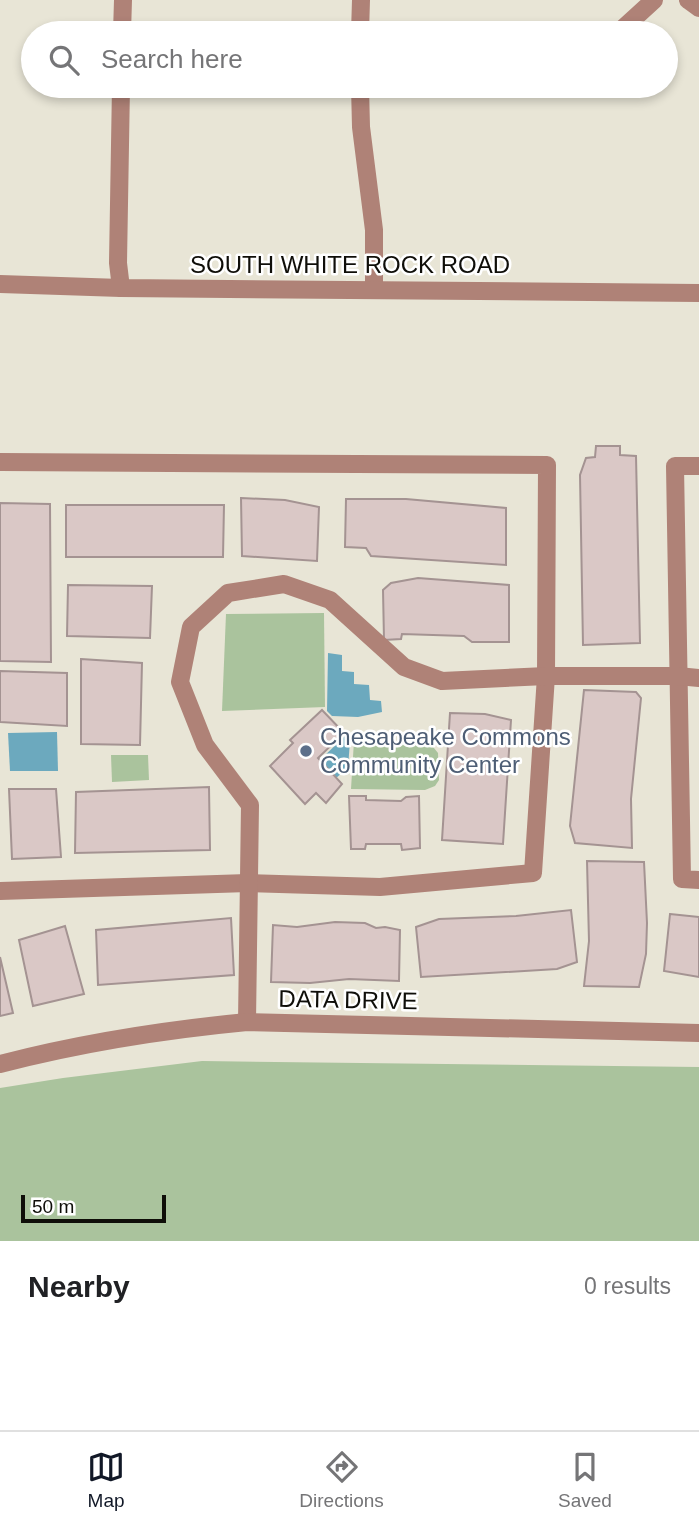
<!DOCTYPE html>
<html lang="en">
<head>
<meta charset="utf-8">
<style>
  :root { --surface:#fff; --page:#f6f6f6; --text:#202124; --muted:#757577; --line:#e0e0e0; --accent:#111827 }
  body { margin:0; font-family:Helvetica,sans-serif; background:var(--page); color:var(--text) }
  .scale { position:absolute; left:21px; bottom:18px; width:145px; box-sizing:border-box; padding-left:7px; border:4px solid #0f0e09; border-top:0; font-size:19px; line-height:24px; white-space:nowrap; color:#0f0e09; -webkit-text-stroke:5px #fff; paint-order:stroke }
  .list { margin:0; padding:0; list-style:none }
  h2 { display:flex; justify-content:space-between; align-items:center; height:91px; margin:0; padding:0 28px; font-size:30px }
  h2 small { font-size:23px; font-weight:400; color:var(--muted) }
  .icon { flex:none; width:38px; height:38px; fill:none; stroke:currentColor; stroke-width:2; stroke-linecap:round; stroke-linejoin:round }
  .map { position:relative; flex:none; width:699px; height:1241px; overflow:hidden }
  .search { position:absolute; background:var(--surface); box-shadow:0 4px 10px #0003; left:21px; right:21px; top:21px; height:77px; display:flex; align-items:center; gap:18px; box-sizing:border-box; padding:0 24px; border-radius:38px; color:var(--muted); font-size:26px }
  .sheet { height:189px; background:var(--surface) }
  nav { display:flex; justify-content:space-around; align-items:center; box-sizing:border-box; height:98px; border-top:2px solid var(--line); background:var(--surface); font-size:19px; color:var(--muted) }
  nav a { display:grid; justify-items:center; gap:4px }
  nav .on { color:var(--accent) }
  .map>svg:first-child { display:block }
</style>
</head>
<body>
<div class="map">
<svg width="699" height="1241" viewBox="0 0 699 1241">
  <rect width="100%" height="100%" fill="#e8e5d6"/>
  <g fill="#aac39d">
    <polygon points="324,613 325,707 222,711 226,614"/>
    <polygon points="354,741 429,742 438,753 439,780 435,786 425,790 351,789"/>
    <polygon points="111,755 148,755 149,780 112,782"/>
    <polygon points="202,1061 699,1067 699,1241 0,1241 0,1088 63,1078"/>
  </g>
  <g fill="#6ca9be">
    <polygon points="328,653 342,655 342,671 354,672 354,684 369,685 370,700 381,701 382,712 358,717 332,716 327,711"/>
    <polygon points="57,732 58,771 10,771 8,733"/>
    <polygon points="345,736 350,741 348,768 336,778 320,760"/>
  </g>
  <g fill="#dac8c6" stroke="#a49392" stroke-width="2">
    <polygon points="596,446 620,446 620,455 636,456 640,643 583,645 580,475 586,458 595,457"/>
    <polygon points="241,498 285,500 319,507 317,561 242,556"/>
    <polygon points="346,499 406,499 506,508 506,565 371,556 366,548 345,547"/>
    <polygon points="0,503 50,504 51,662 0,661"/>
    <polygon points="66,505 224,505 223,557 66,557"/>
    <polygon points="418,578 509,585 509,642 472,642 464,636 402,634 401,639 384,640 383,590 391,583"/>
    <polygon points="68,585 152,586 150,638 67,636"/>
    <polygon points="81,659 142,663 140,745 81,744"/>
    <polygon points="0,671 67,673 67,726 0,722"/>
    <polygon points="584,690 636,692 641,698 631,799 632,848 575,843 570,826"/>
    <polygon points="322,710 344,733 318,758 342,784 326,803 316,793 305,804 270,766 293,743 290,740"/>
    <polygon points="450,713 485,714 511,720 503,844 442,840"/>
    <polygon points="209,787 210,850 75,853 76,792"/>
    <polygon points="9,789 56,789 61,857 12,859"/>
    <polygon points="349,796 366,796 366,800 401,801 406,797 419,796 420,848 402,850 401,844 366,844 365,849 351,849"/>
    <polygon points="587,861 644,862 647,923 646,954 639,987 584,986 589,941"/>
    <polygon points="571,910 577,962 557,969 421,977 416,927 439,919 516,916"/>
    <polygon points="670,914 699,917 699,977 664,971"/>
    <polygon points="231,918 234,975 98,985 96,930"/>
    <polygon points="335,922 365,923 376,928 385,927 400,930 399,981 349,979 310,983 271,982 273,925 297,927"/>
    <polygon points="65,926 84,994 33,1006 19,940"/>
    <polygon points="0,957 13,1013 0,1016"/>
  </g>
  <g fill="none" stroke-linecap="round" stroke-linejoin="round">
    <g stroke="#af8277" stroke-width="18">
      <polyline points="688,0 699,8"/>
      <polyline points="122,33 123,0"/>
      <polyline points="360,33 361,0"/>
      <polyline points="618,33 654,0"/>
      <polyline points="121,86 118,263 121,288"/>
      <polyline points="360,86 361,127 374,230 374,289"/>
      <polyline points="0,284 121,288 699,293"/>
      <polyline points="0,462 547,465 546,676 533,873 380,887 248,883 0,891"/>
      <polyline points="699,466 675,466 682,879 699,880"/>
      <polyline points="247,1022 250,805 205,745 180,682 191,627 228,593 284,584 330,600 404,667 442,681 546,676 678,676 699,678"/>
      <path d="M 0,1064 C 81,1043 163,1030 247,1022 L 699,1033"/>
    </g>
  </g>
  <circle fill="#5c6f8a" stroke="#fff" stroke-width="2.5" cx="306" cy="751" r="7"/>
  <g text-anchor="middle" stroke-width="5" stroke-linejoin="round" paint-order="stroke">
    <g font-size="24" fill="#0f0e09" stroke="#fff">
      <text x="350" y="273">SOUTH WHITE ROCK ROAD</text>
      <text transform="translate(348 1000) rotate(1)" y="8">DATA DRIVE</text>
    </g>
    <g font-size="24" fill="#4e5e75" stroke="#fff" text-anchor="start">
      <text x="320" y="745">Chesapeake Commons<tspan x="320" dy="28">Community Center</tspan></text>
    </g>
  </g>
</svg>
<div class="scale">50 m</div>
<div class="search"><svg class="icon" aria-label="search" viewBox="0 0 24 24"><circle cx="10" cy="10" r="6"/><path d="M15 15l6 6"/></svg>Search here</div>
</div>
<section class="sheet">
<h2>Nearby<small>0 results</small></h2>
<ul class="list">
</ul>
</section>
<nav>
<a class="on"><svg class="icon" aria-label="map" viewBox="0 0 24 24"><path d="M3 6l6-2 6 2 6-2v14l-6 2-6-2-6 2zM9 4v14M15 6v14"/></svg>Map</a>
<a><svg class="icon" aria-label="directions" viewBox="0 0 24 24"><path d="M12 3l9 9-9 9-9-9zM9 14v-3h6M13 9l2 2-2 2"/></svg>Directions</a>
<a><svg class="icon" aria-label="saved" viewBox="0 0 24 24"><path d="M7 4h10v16l-5-4-5 4z"/></svg>Saved</a>
</nav>
</body>
</html>
